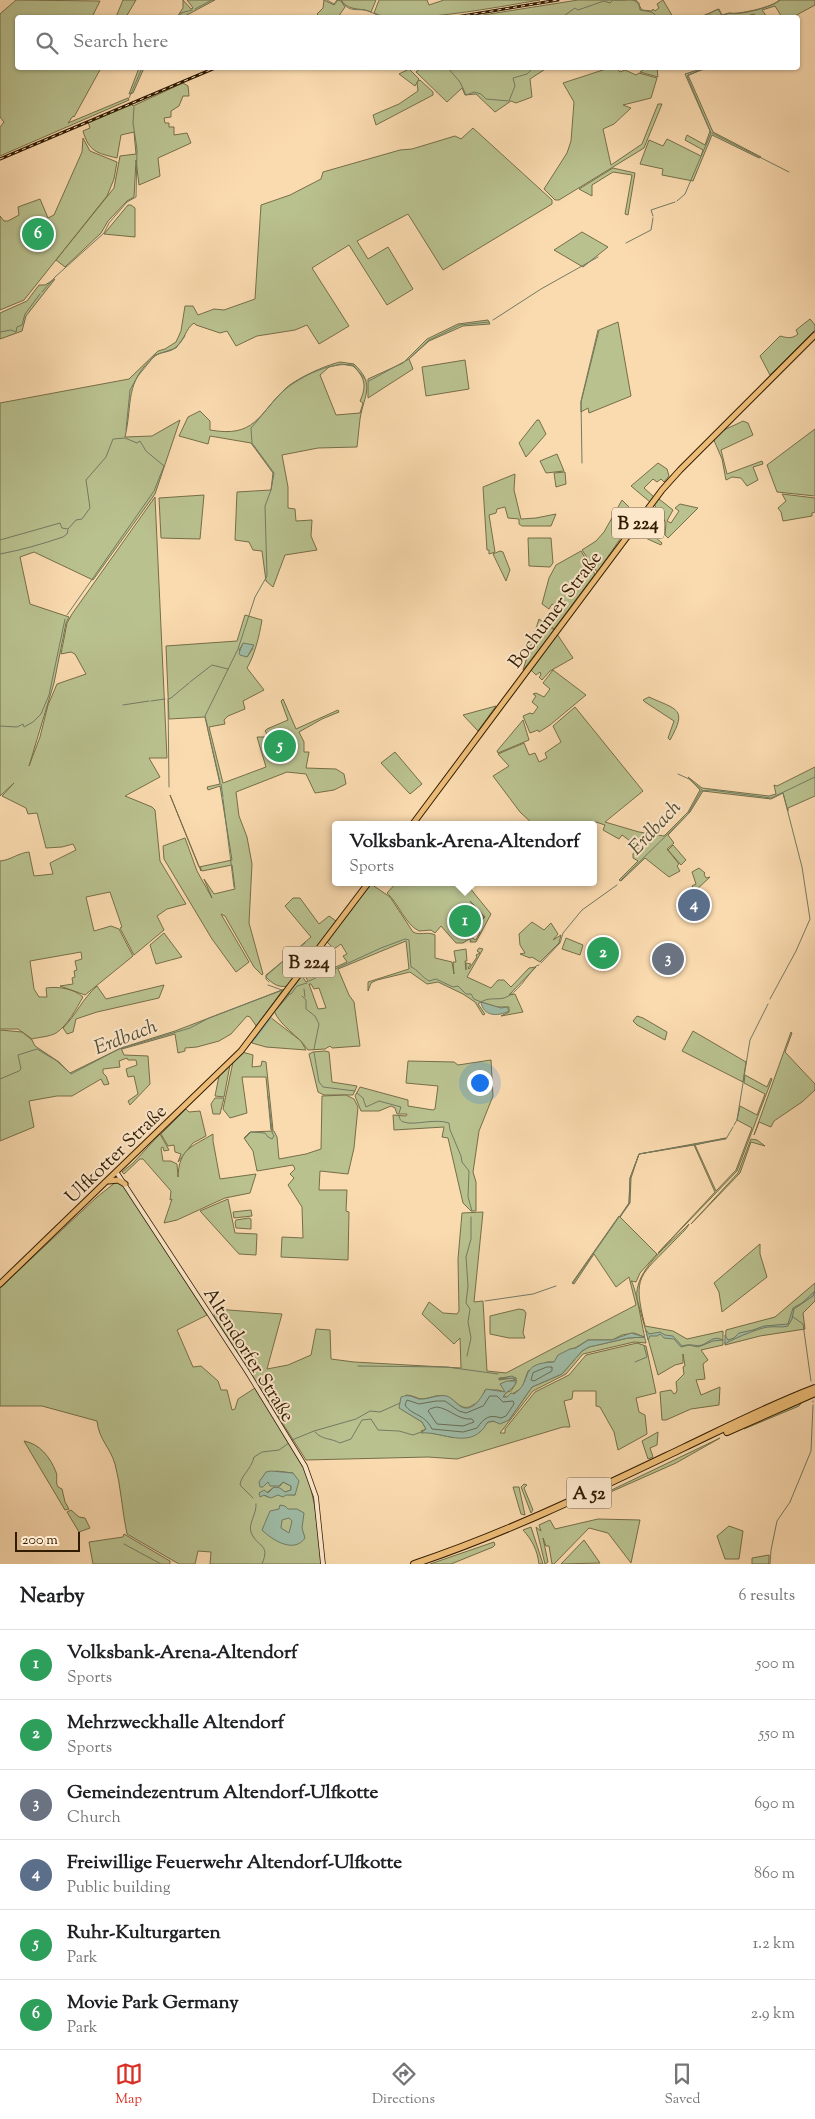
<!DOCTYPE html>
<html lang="en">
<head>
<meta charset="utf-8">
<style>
  :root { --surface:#fff; --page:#f2f2f2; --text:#202124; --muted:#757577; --line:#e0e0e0; --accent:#d93025 }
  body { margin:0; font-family:"Sorts Mill Goudy",serif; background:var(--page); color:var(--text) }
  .scale { position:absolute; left:15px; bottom:12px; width:65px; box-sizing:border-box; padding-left:5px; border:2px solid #321c01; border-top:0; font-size:14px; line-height:18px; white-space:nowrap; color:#321c01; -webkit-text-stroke:4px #fce7cb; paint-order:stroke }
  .you { position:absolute; left:479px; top:1082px; width:18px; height:18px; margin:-12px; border:4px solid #fff; border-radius:50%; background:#1a73e8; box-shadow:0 0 0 8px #1a73e833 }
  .badge { display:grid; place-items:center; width:32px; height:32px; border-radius:50%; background:var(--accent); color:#fff; font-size:16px; font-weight:700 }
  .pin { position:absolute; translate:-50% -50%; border:2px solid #fff; box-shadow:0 1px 5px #0006 }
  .popup { position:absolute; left:332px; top:821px; width:265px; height:65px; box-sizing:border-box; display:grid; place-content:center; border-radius:5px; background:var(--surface); filter:drop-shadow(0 1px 4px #0005); font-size:16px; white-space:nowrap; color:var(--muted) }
  .popup b { font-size:19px; color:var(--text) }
  .popup::after { content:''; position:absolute; left:50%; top:100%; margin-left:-10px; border:10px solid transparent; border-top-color:var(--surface) }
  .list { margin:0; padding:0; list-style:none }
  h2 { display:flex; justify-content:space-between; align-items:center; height:65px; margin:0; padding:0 20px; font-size:21px }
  h2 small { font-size:16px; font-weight:400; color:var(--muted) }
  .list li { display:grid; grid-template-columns:32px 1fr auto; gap:15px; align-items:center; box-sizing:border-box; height:70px; padding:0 20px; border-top:1px solid var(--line) }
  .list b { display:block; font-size:19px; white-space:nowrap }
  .list p { margin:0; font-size:16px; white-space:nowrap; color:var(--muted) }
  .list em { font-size:16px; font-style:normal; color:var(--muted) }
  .icon { flex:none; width:28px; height:28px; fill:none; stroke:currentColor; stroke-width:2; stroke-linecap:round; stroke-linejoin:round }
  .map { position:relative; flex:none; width:815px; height:1564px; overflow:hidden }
  .search { position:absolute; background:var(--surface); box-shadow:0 1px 4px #0004; left:15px; right:15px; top:15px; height:55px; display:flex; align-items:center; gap:12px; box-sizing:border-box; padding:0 18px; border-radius:5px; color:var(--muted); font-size:19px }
  .sheet { height:485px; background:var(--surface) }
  nav { display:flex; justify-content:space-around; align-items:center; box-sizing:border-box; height:70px; border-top:1px solid var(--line); background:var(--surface); font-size:14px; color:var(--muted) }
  nav a { display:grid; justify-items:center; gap:2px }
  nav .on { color:var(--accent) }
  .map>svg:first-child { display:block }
</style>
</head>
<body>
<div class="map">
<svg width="815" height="1564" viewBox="0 0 815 1564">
  <rect width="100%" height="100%" fill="#fadaaf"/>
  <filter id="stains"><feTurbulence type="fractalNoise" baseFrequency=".004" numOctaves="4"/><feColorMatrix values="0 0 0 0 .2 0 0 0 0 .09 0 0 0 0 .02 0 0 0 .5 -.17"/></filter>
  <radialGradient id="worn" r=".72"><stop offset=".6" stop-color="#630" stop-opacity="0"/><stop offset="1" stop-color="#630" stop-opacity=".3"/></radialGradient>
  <g fill="#b9c18f" stroke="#766e48" fill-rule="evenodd">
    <polygon points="16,0 100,1 92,17 18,18 18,68 101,68 74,117 73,116 68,123 128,98 129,100 0,156 0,127 4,122 0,117 0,14"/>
    <polygon points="123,0 136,0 126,17 116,17"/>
    <polygon points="183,0 191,9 193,8 187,0 215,0 183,17 177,17 183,8"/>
    <polygon points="324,0 334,5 338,0 341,1 345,7 338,17 320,17 317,14 323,8"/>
    <path d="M 341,0 L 376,0 L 371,12 C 360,7 349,12 341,0 Z"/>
    <path d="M 379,0 L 427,0 L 429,5 L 444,0 L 540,0 C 508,5 398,27 374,13 Z"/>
    <polygon points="578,0 636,0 642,10 652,11 653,9 655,11 659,8 657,4 663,0 673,17 482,17 483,15"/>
    <path d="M 779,0 L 815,0 L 815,5 L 793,17 L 782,17 L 775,6 L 762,10 L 767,17 L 756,17 L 754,14 L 750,15 L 751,17 L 712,17 L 711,15 L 700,17 L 719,9 L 722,15 L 729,13 C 737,15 774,7 779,0 Z"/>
    <polygon points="139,68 144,68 133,93 129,94"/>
    <polygon points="421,68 547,68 530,79 532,97 516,103 511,101 495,112 476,94 465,95 462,88 447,102 416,72"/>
    <polygon points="609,68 616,68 620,72 625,70 636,75 639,73 657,78 651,98 623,105 631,108 614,124 603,129 611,165 642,144 658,104 662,104 644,148 559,200 555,200 544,189 567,153 571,141 574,102 563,83"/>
    <polygon points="646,68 657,68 658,77 640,72"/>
    <polygon points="704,68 707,68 688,75 713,132 761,157 759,158 712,135 693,181 662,175 663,169 640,164 649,140 663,146 667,139 701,156 703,150 685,140 687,135 705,145 710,131 685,74"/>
    <polygon points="409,69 419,79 415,86 399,74"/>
    <polygon points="420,80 433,92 433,95 376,125 373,115 399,104 418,91 417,82"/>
    <path d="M 183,83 L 188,86 L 189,96 L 183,96 L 179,106 L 171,111 L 171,117 L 164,118 L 165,123 L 169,123 L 169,127 L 174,127 L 174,135 L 187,133 L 191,143 L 158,158 L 160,176 L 139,185 L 136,160 L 134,197 L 127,201 L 108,221 L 101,233 L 65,267 L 56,260 L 114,188 L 120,156 L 136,154 L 134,132 L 121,135 L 117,158 C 97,153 89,152 83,131 L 90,128 L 88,122 L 131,104 L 133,106 Z"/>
    <path d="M 473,128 L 552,200 L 552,204 L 443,270 L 408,214 L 357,241 L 368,259 L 388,247 L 413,289 L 387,305 L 349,245 L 312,268 L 349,326 L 319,344 L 307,325 L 295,330 L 257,336 L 236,346 L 227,331 L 220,333 L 196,325 L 194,323 C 185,329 185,340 176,347 C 170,353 162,351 155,356 C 124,382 133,403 125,437 L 152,436 L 180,420 L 155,494 L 93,580 L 34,552 L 20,557 L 30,604 L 69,617 L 66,623 L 54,683 L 29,766 L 40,737 L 48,705 L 57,684 L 86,674 L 75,654 L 71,652 L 61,654 L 67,623 L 72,614 L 155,497 L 167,758 L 149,758 L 160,777 L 125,796 L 152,807 L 155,810 L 160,861 L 186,904 L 167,909 L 157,916 L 164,930 L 134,955 L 120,928 L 122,927 L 110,892 L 86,897 L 94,931 L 111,926 L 119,929 L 133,956 L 85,995 L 60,986 L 73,984 L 72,978 L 75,977 L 74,971 L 77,970 L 75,961 L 82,959 L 81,952 L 30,961 L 34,989 L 39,997 L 47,997 L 46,988 C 59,986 74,989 83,997 C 76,1009 68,1025 56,1033 C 49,1037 39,1037 32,1039 L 18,1029 L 0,1029 L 0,861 C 11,860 18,853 29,852 L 34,876 L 53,874 L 50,863 L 76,850 L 73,844 L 62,847 L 46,848 L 37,813 L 28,814 L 26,808 L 2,796 L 14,783 L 0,796 L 0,403 L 129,379 L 158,351 L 165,349 L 176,342 L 181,331 L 185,306 L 193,306 L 198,315 L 214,309 L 224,310 L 255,299 L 261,205 L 290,195 L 321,179 L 323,172 L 400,150 L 412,149 L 455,136 L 461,139 Z"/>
    <polygon points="83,138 90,151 117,162 114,179 107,196 24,300 0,310 0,216 4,221 8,221 19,215 18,207 40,199 48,218 54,215 82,152"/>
    <polygon points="613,168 635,173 628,215 625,214 632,175 613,172 592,185 592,196 579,189"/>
    <polygon points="128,205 131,205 135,208 135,237 104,234"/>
    <polygon points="582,232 608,247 583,267 554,250"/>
    <polygon points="55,279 26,316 22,331 0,339 0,313 27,301 39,285 45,285"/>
    <path d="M 810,319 L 815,325 L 815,330 L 770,375 L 760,356 L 780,336 C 788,338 792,339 798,334 L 796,330 Z"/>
    <polygon points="488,320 490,324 463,326 429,341 409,359 413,369 368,398 368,379 403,363 427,339 458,324"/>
    <polygon points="618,322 631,396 589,413 588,408 581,412 581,402 599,330"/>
    <polygon points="465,360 469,389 426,396 422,367"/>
    <path d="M 340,362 L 354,364 C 376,385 364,394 360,419 C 359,428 358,438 357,447 L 318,448 L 282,455 L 288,487 L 288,508 L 295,509 L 296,521 L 312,520 L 311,536 L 317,550 L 285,555 L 273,587 L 266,581 L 262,551 L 253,550 L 249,542 L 235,540 L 237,492 L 271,490 L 273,473 L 251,443 L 210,436 L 208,444 L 179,436 L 188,417 L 200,411 L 210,421 L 210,430 C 255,438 258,415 285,389 C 295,379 326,365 340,362 ZM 341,364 L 353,366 C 365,377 367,386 360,401 L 363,403 L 360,413 L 336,415 L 320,375 L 329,367 Z"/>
    <polygon points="537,420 539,420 546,434 526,457 519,443"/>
    <path d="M 743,421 L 748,423 L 753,435 L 721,450 L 727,474 L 762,461 L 763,464 L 753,467 L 758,480 L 747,486 L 741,478 L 732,477 L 726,480 L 722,459 L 713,438 C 722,429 732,427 743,421 Z"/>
    <polygon points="815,429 815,496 777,492 767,465"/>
    <polygon points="557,454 564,471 546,473 540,461"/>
    <polygon points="658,463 667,469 669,476 664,482 661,479 657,482 653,479 644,488 654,497 650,502 631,486"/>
    <polygon points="565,472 566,484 556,487 554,473"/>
    <polygon points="515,474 514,490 521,519 536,518 556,514 551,526 522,526 519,524 519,519 508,518 505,507 497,509 496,513 489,515 495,552 489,554 489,550 487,550 483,487"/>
    <polygon points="782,494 815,498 815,512 812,513 812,516 783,521 781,512 778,508 786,501"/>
    <polygon points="204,495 200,539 161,538 159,498"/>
    <polygon points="659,499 673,510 667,521 671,523 679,511 675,508 680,504 698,508 668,538 665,535 666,523 654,504"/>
    <polygon points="622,500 637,515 597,572 582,550 596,541 604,532"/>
    <polygon points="653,507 659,517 648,531 662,543 661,545 641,536 629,539"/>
    <polygon points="528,538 551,538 553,563 550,567 529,566"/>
    <polygon points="500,551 503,552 510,570 506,581 493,554"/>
    <polygon points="581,551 595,574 554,629 545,621 557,607 552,604 549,609 542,604 549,578 556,565"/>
    <path d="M 245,615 L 262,620 C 259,637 255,654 247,668 L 264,690 L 243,701 L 245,709 L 228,716 L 224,720 L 225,724 L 209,727 L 223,783 L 266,767 L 257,737 L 267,737 L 268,735 L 265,731 L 267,729 L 288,720 L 281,701 L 283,699 L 296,729 L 338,710 L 339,712 L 322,719 L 299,732 L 304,742 L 304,752 L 309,752 L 306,768 L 336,769 L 344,774 L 346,784 L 334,790 L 315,793 L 306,774 L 287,772 L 236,792 L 239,816 L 247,837 L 252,864 L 249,923 L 263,974 L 262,975 L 254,967 L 225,916 L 221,914 L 249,962 L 236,972 L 212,939 L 164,859 L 163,846 L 185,838 L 197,871 L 212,898 L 204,879 L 214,894 L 235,889 L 232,865 L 202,871 L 200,867 L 201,871 L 170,795 L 199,867 L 232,860 L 220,786 L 208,790 L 207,787 L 220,784 L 205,717 L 169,719 L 166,646 L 237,641 ZM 243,644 L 253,648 L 247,657 L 239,650 Z"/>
    <polygon points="539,619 554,630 523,670"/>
    <polygon points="557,634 573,658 550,671 542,680 539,677 541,675 540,672 536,675 531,670"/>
    <polygon points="553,670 586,695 550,725 539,732 538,730 530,733 523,716 530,713 533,714 538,707 532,702 536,696 533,694 536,693 544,697 550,689 543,683"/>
    <path d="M 649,697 C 677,710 688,708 670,740 L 668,738 L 674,721 L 645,702 L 643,700 Z"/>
    <polygon points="496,706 478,731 463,715"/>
    <polygon points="575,707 643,791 605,822 639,832 664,836 688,812 700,790 688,777 702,788 769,796 776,794 774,785 777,786 815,767 815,796 788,808 788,811 783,793 771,799 703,791 690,812 668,835 674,843 667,849 679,864 677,866 680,871 669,877 645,858 621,881 619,880 638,861 633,858 633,854 637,846 622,835 619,839 603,830 605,825 596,822 582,825 534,825 520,812 493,776 509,766 498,754 524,743 529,755 535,753 539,762 547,758 545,753 561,742 553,726"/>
    <polygon points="523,720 529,740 498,753 497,751"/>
    <polygon points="395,752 422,784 410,794 381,763"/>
    <polygon points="673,845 686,860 681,865 668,850"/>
    <polygon points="699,868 705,873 704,874 706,878 710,877 695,891 692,886 696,884 692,872"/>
    <path d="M 397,882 L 465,882 L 491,914 L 476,942 L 470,942 L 471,940 L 469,939 L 463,943 L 456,943 L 441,926 L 435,933 L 431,930 L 419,931 C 405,924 399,904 387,893 ZM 470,901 L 485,917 L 471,931 L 473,933 L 476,930 L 480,932 L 476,940 L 470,937 L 472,933 L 469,932 L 462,938 L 484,917 Z"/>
    <path d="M 371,884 L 390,897 L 413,932 C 420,936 427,931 435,935 L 435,958 L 452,962 L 454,974 L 453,962 L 456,962 L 454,951 L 466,949 L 467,961 L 465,961 L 466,970 L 466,963 L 471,964 L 468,968 L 469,969 L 477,957 L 476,955 L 480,953 L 477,951 L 479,948 L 483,949 L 467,977 L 491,988 L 498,980 L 504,980 L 511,987 L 529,968 L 536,967 L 509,995 L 515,994 L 523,1012 L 501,1016 L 509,1012 L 509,1007 L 497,1007 L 481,1002 L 478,1004 L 485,1014 L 483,1015 L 475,1002 L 463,994 L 438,982 L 427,984 L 410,972 L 377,980 L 371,983 L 368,991 L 368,982 L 409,969 L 406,941 L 338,969 L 349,995 L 354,1002 L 360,1046 L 332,1048 L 330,1046 L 325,1049 L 308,1050 C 298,1035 281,1027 274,1011 L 302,976 L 306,982 L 308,981 L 303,973 L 314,959 L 319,965 L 319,968 L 322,973 L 347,962 L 343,956 L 347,954 L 341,944 L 334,949 L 327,942 ZM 309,984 L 311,984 L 314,989 L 319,988 L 326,1008 L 318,1009 Z"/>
    <path d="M 293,898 L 300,898 L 319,924 L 329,916 L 336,921 L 287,986 C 278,988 272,983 266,977 L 267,975 L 311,937 L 285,906 Z"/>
    <polygon points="532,922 544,930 551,923 558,934 553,940 561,935 559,943 540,962 532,957 530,958 520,954 525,953 520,945 519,934"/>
    <polygon points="164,933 182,957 156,964 150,945"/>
    <polygon points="566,938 583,945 580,955 562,949"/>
    <path d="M 164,985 L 159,998 L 97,1012 L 76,1019 L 73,1032 L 67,1034 L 63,1028 C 76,1015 83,998 97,986 L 106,999 Z"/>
    <polygon points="285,989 257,1027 250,1017 247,1016 231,1034 219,1041 197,1047 185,1048 185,1051 178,1053 175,1034 122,1049 121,1048 175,1031"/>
    <polygon points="637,1016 643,1018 667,1032 665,1040 637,1025 633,1021"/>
    <polygon points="270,1017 301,1041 306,1050 266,1047 252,1043"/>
    <polygon points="0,1030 22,1032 32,1040 35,1046 59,1062 70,1073 121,1048 124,1055 148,1056 150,1084 130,1105 128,1101 138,1094 134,1076 128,1077 126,1069 137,1065 136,1060 128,1060 127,1058 119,1061 120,1067 103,1069 103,1073 106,1076 109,1084 104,1085 101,1079 72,1096 57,1096 29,1101 34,1127 0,1141"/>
    <polygon points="693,1031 746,1062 743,1082 682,1051"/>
    <polygon points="791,1032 792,1033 785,1052 815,1084 815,1090 802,1102 774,1121 771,1127 759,1122 754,1135"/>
    <polygon points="325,1051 329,1052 332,1082 357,1086 353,1095 324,1095 318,1092 309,1054 313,1052"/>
    <polygon points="242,1052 253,1055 252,1067 261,1066 262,1061 266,1062 273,1130 271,1130 266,1077 242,1077 247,1113 230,1118 223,1109 233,1062"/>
    <polygon points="491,1060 493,1096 479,1131 473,1172 476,1182 476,1211 471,1211 463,1203 448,1138 442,1137 444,1127 394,1130 393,1115 406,1116 407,1114 397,1114 395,1108 391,1106 379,1111 361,1111 355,1096 360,1087 408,1100 408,1106 433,1110 435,1109 438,1086 406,1083 408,1061 454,1062 458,1065"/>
    <polygon points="230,1065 224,1097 215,1096 219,1076"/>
    <polygon points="745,1075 767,1087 771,1078 772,1079 737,1171 658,1253 715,1192 694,1145 639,1154 631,1178 630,1203 620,1217 629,1203 630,1178 639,1154 726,1138 695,1145 716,1191 736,1170 752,1128 737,1120 740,1106 757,1115 765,1094 744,1083"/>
    <polygon points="346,1095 354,1099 358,1107 354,1148 348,1174 320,1171 319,1190 347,1190 346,1211 349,1212 348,1260 281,1257 282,1237 303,1238 302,1207 288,1185 294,1178 290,1174 295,1169 293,1165 257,1171 253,1151 244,1138 250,1132 274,1131 277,1137 279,1159 306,1154 321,1149 322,1096"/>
    <polygon points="215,1098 224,1098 220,1114 213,1114 211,1104"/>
    <polygon points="186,1109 189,1112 200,1111 206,1136 193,1143 178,1162 181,1154 175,1152 174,1145 168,1146 161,1134"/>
    <path d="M 160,1134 L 169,1150 L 164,1151 L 163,1147 L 161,1148 L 163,1161 L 171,1161 L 177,1164 L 178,1177 C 179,1148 192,1147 213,1134 L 213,1141 L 220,1179 L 256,1174 L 250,1193 L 225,1198 L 177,1220 L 164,1223 L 172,1199 L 170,1200 L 171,1191 L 143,1159 L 140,1159 L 124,1174 L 122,1172 L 133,1163 Z"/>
    <polygon points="751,1139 757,1140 765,1146 751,1142 740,1173 691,1224 738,1173"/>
    <path d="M 116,1182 L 121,1183 L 126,1189 L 207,1315 L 177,1330 L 193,1367 L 201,1366 L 218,1381 L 221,1390 L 227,1390 L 232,1410 L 235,1409 L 238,1399 L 255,1388 L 308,1475 L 315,1508 L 322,1564 L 210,1564 L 211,1552 L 198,1551 L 195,1564 L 179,1564 L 127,1534 C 122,1511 121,1486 115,1464 C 110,1447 99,1440 97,1421 L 42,1406 L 0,1406 L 0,1288 L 97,1197 ZM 276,1471 L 293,1473 L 295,1495 L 278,1494 L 268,1497 L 264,1495 L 274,1487 L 285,1492 L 291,1490 L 291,1486 L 283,1482 L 280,1486 L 273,1485 L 268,1482 L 263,1485 Z"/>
    <polygon points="228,1199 235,1233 257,1234 256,1255 239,1254 200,1211"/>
    <polygon points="251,1210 252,1216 234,1218 233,1212"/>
    <path d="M 483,1212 L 474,1302 L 483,1301 L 487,1371 L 506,1373 L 636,1305 L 629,1277 L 616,1287 L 594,1254 L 574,1284 L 572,1283 L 619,1216 L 657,1254 L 640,1273 L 636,1282 L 631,1281 C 636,1286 643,1332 646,1343 L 634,1342 L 583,1354 L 566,1374 L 533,1391 L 500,1433 L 505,1433 L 505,1429 L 535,1392 L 569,1375 L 586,1355 L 637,1343 L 646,1346 L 656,1393 L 636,1398 L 639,1412 L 645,1415 L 647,1434 L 618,1450 L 614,1432 L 600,1407 L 596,1406 L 596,1391 L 573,1391 L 572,1399 L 564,1401 L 570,1427 L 563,1427 L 457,1459 L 428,1457 L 306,1460 L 214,1316 L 215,1309 L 282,1314 L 267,1369 L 288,1365 L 311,1355 L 316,1329 L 330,1330 L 331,1359 L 354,1362 L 461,1368 L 460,1338 L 454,1344 L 422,1314 L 429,1302 L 443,1313 L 457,1314 L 459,1311 L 458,1259 L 462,1213 ZM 634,1333 L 644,1337 L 628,1338 L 589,1347 L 582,1351 L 562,1374 L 532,1387 L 509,1420 L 488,1422 L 480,1432 L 451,1437 L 421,1431 L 426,1429 L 422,1422 L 401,1409 L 406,1395 C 412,1395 416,1398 421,1399 C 429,1399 436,1394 445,1396 C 456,1399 461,1413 473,1405 C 480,1401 482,1399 485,1390 L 498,1390 L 505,1392 L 509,1381 L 515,1380 L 512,1378 L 499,1380 L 499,1378 L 509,1377 L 516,1378 L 516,1383 L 511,1391 L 507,1392 L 503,1397 L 507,1397 L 522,1388 L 528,1371 L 547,1362 L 554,1362 L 570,1349 L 575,1348 L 588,1340 L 612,1340 L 622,1335 Z"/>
    <polygon points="249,1218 251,1219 251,1229 236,1228 235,1222 236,1220"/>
    <path d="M 689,1224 C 687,1229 679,1236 674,1241 C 640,1277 632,1274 645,1326 L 673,1331 L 687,1339 L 723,1331 L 723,1345 L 701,1350 L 708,1360 L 703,1364 L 705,1379 L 696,1380 L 701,1395 L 720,1387 L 719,1405 L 691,1409 L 666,1420 L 662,1420 L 660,1392 L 671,1390 L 674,1394 L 676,1393 L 677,1390 L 676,1382 L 684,1374 L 683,1367 L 685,1366 L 683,1354 L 683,1363 L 675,1365 L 658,1375 L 637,1299 C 633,1270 671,1243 689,1224 Z"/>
    <polygon points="760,1244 760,1254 767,1277 722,1312 719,1292 714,1283"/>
    <polygon points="815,1283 815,1301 803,1313 805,1329 760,1336 725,1345 726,1330 775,1317"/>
    <polygon points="519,1309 524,1310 526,1313 523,1333 525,1338 509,1338 490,1334 490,1316"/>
    <polygon points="802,1402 799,1406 744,1429 743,1428"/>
    <polygon points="658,1432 657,1445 650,1448 653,1457 648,1459 642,1441"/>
    <polygon points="720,1438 676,1463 597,1498 597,1497"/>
    <path d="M 24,1441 C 40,1444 50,1457 56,1472 C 58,1477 55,1482 58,1487 L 62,1489 L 65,1502 L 69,1509 L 65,1510 Z"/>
    <polygon points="524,1484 527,1485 524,1488 533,1510 531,1513 521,1487"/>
    <polygon points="513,1487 519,1487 525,1515 521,1514"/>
    <polygon points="71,1510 79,1517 85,1518 90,1528 79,1532 67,1512"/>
    <polygon points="598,1519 640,1520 631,1563 608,1533 589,1528 554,1564 552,1564 549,1546 546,1546 543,1538 548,1562 545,1564 536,1527 541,1531 539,1525 550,1520 555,1529"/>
    <polygon points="729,1526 743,1531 739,1559 725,1559 717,1536"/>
    <path d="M 531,1527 L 543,1564 L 539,1564 C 537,1549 532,1540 523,1530 Z"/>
    <polygon points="124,1534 170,1561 170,1564 93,1564 89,1542 123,1537"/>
    <polygon points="584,1540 600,1563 561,1564"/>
    <polygon points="494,1542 495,1545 493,1547 451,1564 430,1564"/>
    <polygon points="769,1555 769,1564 752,1564 752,1558"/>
  </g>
  <g fill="#9fbba6" stroke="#737b64" fill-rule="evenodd">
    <polygon points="243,643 254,645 247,657 240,655 239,653"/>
    <path d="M 481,1002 L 501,1008 L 507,1007 L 509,1011 C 497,1017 483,1016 481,1002 Z"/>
    <path d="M 815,1291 L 813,1296 L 794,1309 L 792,1319 L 788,1326 C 782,1328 776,1326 769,1327 C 761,1327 730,1340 725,1344 L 725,1335 L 728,1340 L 734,1338 L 739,1333 L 753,1330 L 764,1326 L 788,1324 L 793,1308 L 802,1303 Z"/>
    <path d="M 646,1330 L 649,1334 L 660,1332 L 665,1335 L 673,1336 L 682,1346 C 691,1343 696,1347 702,1345 C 710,1342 713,1335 723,1340 L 713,1341 L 698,1347 L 689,1345 L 681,1347 L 674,1339 L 664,1338 L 660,1334 L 657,1336 L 650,1336 L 648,1340 Z"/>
    <path d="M 631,1333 L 645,1337 L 628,1338 L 589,1347 L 582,1351 L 562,1374 L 532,1387 L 509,1420 L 500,1424 L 493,1421 L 488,1422 C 485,1425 485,1428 481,1431 C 465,1447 439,1431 421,1433 L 426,1429 L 422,1422 L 399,1408 L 401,1397 C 409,1394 412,1397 419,1399 C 428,1400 437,1394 447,1396 C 452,1398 456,1403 460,1406 C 472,1414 481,1398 486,1389 L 505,1392 L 500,1384 L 507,1381 L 515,1381 L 515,1378 L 499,1379 L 512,1376 L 516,1378 C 517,1389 507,1389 503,1397 L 507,1397 L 511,1393 L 514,1394 C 534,1381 517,1363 554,1362 L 558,1355 L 570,1349 L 576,1348 L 588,1340 L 612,1340 Z"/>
    <polygon points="271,1471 293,1473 299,1481 295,1495 286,1495 283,1497 278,1495 271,1498 264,1495 260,1497 259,1493 264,1490 268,1493 274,1487 280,1488 285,1492 291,1490 291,1486 283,1482 279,1486 270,1486 268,1482 263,1487 260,1487 259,1482 266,1472"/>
    <path d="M 280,1505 L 285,1506 L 288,1509 L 297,1509 L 304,1513 L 302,1528 L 305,1538 C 294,1554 272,1540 262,1530 L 270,1511 L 279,1509 ZM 289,1518 L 292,1521 L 289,1533 L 281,1528 L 282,1520 Z"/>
  </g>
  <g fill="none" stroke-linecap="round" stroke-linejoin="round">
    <g stroke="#686c54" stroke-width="1">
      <polygon points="547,1367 552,1367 552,1371 534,1381 531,1380 533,1373"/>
      <path d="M 490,1396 L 497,1396 L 503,1402 L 513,1401 L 514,1404 L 506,1416 L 501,1418 C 489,1414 484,1418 477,1428 L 463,1432 L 432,1429 C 424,1413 412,1416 405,1405 L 407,1400 L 419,1404 L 436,1401 L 445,1401 L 459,1411 L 466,1413 L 483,1406 Z"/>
      <path d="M 437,1407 C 451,1409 457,1420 472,1419 L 474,1422 L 463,1426 L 437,1424 L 428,1411 L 430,1409 Z"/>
    </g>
    <g stroke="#737b64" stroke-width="1">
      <polyline points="327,0 334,4 337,0"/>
      <path d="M 341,0 C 348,12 354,9 365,10 C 372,12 378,16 385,18"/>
      <polyline points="614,0 625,0"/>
      <path d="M 633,0 L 639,3 L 640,10 C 649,12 652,10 658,18"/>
      <polyline points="195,9 212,0"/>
      <polyline points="178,18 181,13 192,10"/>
      <polyline points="561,18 575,8 578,10 604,1 610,3 613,0"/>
      <path d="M 700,18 L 718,9 L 722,16 L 730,13 C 738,16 774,7 780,0"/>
      <polyline points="448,68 460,82 466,95 474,92 481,94 486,99 509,101 515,86 513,78 527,74 533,68"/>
      <polyline points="129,98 142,68"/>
      <polyline points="712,133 789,172"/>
      <polyline points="677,201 685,194 711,133 687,76 705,68"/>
      <polyline points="653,216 651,210 675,202"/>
      <polyline points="626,243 651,230 653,218"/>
      <polyline points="42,292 55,277 104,233 109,223 127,202 136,197 137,149 133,123 134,107"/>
      <polyline points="493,320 541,289 598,257"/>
      <polyline points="0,332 11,330 16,332 17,327 22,325 25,314 40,294"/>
      <polyline points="369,381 409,359 429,340 460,325 489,322"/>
      <polyline points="126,430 130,390 138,376 155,355 176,348 185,336"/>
      <polyline points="582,463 581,401 598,330"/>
      <polyline points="0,540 60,523 62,528 68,529 76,520 82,519 90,508 86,480 106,457 113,439 125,438 137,443 140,441 146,451 164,466 154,491 67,615"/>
      <path d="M 0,554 C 22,550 42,544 63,537 L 67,534 L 68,530"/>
      <polyline points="190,682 212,665 228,669"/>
      <polyline points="151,701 165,699"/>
      <polyline points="123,705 149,701"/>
      <polyline points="0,726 17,727 23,724 24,727 33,722 41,714 49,695 65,619"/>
      <path d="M 208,728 L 205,716 L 238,649 L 255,597 L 267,576 L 265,506 L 271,490 L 274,473 L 252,443 L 251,428 C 262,416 275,397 288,387 C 306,374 331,362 353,365 L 366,380"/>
      <polyline points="208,730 220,782"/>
      <polyline points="678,774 689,779 702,790"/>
      <polyline points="221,784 223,797"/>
      <polyline points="169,787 168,699 171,698 189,683"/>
      <polyline points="223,799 234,887"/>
      <polyline points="621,880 688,814 701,791 711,790 771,798 815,777"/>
      <polyline points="541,963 560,943 563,933 582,910 617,885"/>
      <path d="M 309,981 L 381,948 L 405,939 L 409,940 L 411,967 C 417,969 423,978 429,981 L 436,979 L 453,987 L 458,986 L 466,994 L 471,994 L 474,999 L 481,1002 C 489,997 496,1000 504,998 C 517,994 527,976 536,966 L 539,965"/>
      <polyline points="269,982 266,979 266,975 305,943"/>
      <polyline points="268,985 282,990"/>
      <polyline points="304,989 305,997"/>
      <polyline points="287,994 291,994 297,986 307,983"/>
      <polyline points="302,996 306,1000 306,1009 315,1016 319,1024 314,1049"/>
      <polyline points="770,999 796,951 810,919 802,867 783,793"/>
      <polyline points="275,1011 289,995"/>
      <polyline points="260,1021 282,991"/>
      <polyline points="314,1052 319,1082 323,1087 355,1091"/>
      <polyline points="0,1079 19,1071 21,1069 18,1055 37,1049 57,1061 71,1074 119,1049 190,1028 209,1018 282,990"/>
      <polyline points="357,1093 363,1098 366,1107 379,1101 401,1107 399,1113"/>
      <polyline points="268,1096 272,1130"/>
      <path d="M 399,1116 C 400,1119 400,1121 404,1122 C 413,1126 435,1118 449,1123 L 450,1130 L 461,1156 L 462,1162 L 469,1171 L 468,1197 L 472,1211"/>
      <polyline points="734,1125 737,1120 750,1040 768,1004"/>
      <polyline points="245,1138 251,1132 265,1133 268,1137 272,1139 274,1136 272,1132"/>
      <polyline points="620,1216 629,1203 630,1178 639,1154 726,1139 733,1127"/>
      <polyline points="573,1283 619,1217"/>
      <polyline points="485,1301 533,1294 556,1286"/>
      <polyline points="793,1317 803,1324 811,1381"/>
      <polyline points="467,1356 471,1338 468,1322 470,1309 466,1303 468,1286 466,1257 471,1239 471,1217"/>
      <polyline points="635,1362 647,1357 644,1346"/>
      <polyline points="358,1366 447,1367 498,1374"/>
      <polyline points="813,1402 813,1401"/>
      <path d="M 315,1432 C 322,1440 331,1438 340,1443 L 351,1439 L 362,1420 L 371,1419 L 378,1430 L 399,1431 L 413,1435 L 421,1432"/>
      <polyline points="292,1440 314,1431 356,1419 370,1411 380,1412 400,1403"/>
      <path d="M 253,1498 L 240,1485 C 241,1475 251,1470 254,1457 L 262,1452 L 279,1450 L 289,1443"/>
      <path d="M 256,1504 C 257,1513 248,1524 251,1532 C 257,1548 271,1543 262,1564"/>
      <polyline points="124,1544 161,1564"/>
      <polyline points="770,1564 771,1550 777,1521 790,1502 811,1451 813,1405"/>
    </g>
    <polyline stroke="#9fbba6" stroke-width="2.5" points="253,1041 271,1018"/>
    <g stroke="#321c01" stroke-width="5.5">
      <polyline id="secondary" points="117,1173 248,1373 305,1466 316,1497 323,1564"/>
    </g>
    <g stroke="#321c01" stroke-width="7">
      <g id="primary">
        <polyline points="412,825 662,490 680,470 815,335"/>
        <polyline points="109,1181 118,1180 125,1184"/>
        <polyline points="0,1284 241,1051 369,882"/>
      </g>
    </g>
    <g stroke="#321c01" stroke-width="8">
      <g id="motorway">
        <polyline points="727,1432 815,1393"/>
        <path d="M 414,1564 C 507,1533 595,1490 683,1448 C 727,1427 770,1405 815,1388"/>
      </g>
    </g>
    <use href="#secondary" stroke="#fce7cb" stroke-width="4"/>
    <use href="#primary" stroke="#edbd78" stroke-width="5"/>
    <use href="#motorway" stroke="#edbd78" stroke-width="6"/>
    <g stroke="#321c01" stroke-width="3">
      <g id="rail">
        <polyline points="450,18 558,0"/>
        <polyline points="0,159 215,68"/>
      </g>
    </g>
    <use href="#rail" stroke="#fce7cb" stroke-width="1" stroke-dasharray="4" stroke-linecap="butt"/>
  </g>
  <g text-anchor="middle" stroke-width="4" stroke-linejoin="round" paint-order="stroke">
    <g fill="#fce7cb" stroke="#6f593e" stroke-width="1">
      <rect x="612" y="507.5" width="52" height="31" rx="4"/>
      <rect x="283" y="946.5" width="52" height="31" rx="4"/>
      <rect x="566.5" y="1477.5" width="45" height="31" rx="4"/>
    </g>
    <g font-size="18" font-weight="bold" fill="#321c01">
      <text x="638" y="529">B 224</text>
      <text x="309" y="968">B 224</text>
      <text x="589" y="1499">A 52</text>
    </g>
    <g font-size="19" fill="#321c01" stroke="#fce7cb">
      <text transform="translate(554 609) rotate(-53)" y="7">Bochumer Straße</text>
      <text transform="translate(115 1153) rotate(-44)" y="7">Ulfkotter Straße</text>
      <text transform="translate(250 1354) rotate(58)" y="7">Altendorfer Straße</text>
    </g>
    <g font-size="20" font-style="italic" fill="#534c33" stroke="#fce7cb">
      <text transform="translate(654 827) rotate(-47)" y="7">Erdbach</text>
      <text transform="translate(125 1036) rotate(-21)" y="7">Erdbach</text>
    </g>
  </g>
  <rect width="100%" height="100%" filter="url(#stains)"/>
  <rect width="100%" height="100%" fill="url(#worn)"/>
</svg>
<div class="scale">200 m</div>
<div class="you"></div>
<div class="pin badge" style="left:465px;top:921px;background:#2e9e5b">1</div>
<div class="popup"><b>Volksbank-Arena-Altendorf</b>Sports</div>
<div class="pin badge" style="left:603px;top:953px;background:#2e9e5b">2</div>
<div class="pin badge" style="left:668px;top:959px;background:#6b7280">3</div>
<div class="pin badge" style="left:694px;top:905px;background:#5c6f8a">4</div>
<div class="pin badge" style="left:280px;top:746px;background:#2e9e5b">5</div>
<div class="pin badge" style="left:38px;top:234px;background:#2e9e5b">6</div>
<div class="search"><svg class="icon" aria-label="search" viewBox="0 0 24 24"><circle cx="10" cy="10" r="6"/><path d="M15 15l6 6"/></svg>Search here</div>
</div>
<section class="sheet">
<h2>Nearby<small>6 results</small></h2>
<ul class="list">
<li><span class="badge" style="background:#2e9e5b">1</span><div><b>Volksbank-Arena-Altendorf</b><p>Sports</p></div><em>500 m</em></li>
<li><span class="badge" style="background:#2e9e5b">2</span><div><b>Mehrzweckhalle Altendorf</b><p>Sports</p></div><em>550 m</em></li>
<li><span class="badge" style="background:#6b7280">3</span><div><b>Gemeindezentrum Altendorf-Ulfkotte</b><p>Church</p></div><em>690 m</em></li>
<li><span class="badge" style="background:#5c6f8a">4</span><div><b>Freiwillige Feuerwehr Altendorf-Ulfkotte</b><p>Public building</p></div><em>860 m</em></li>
<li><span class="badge" style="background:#2e9e5b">5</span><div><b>Ruhr-Kulturgarten</b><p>Park</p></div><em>1.2 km</em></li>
<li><span class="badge" style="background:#2e9e5b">6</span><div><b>Movie Park Germany</b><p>Park</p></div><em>2.9 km</em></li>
</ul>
</section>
<nav>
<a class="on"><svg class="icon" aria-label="map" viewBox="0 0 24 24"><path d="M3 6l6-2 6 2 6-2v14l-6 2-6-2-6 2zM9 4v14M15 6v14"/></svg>Map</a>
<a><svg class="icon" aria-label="directions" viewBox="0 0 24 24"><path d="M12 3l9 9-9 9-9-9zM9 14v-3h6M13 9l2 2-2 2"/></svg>Directions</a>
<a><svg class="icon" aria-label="saved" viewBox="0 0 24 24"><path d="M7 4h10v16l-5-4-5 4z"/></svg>Saved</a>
</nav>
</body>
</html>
